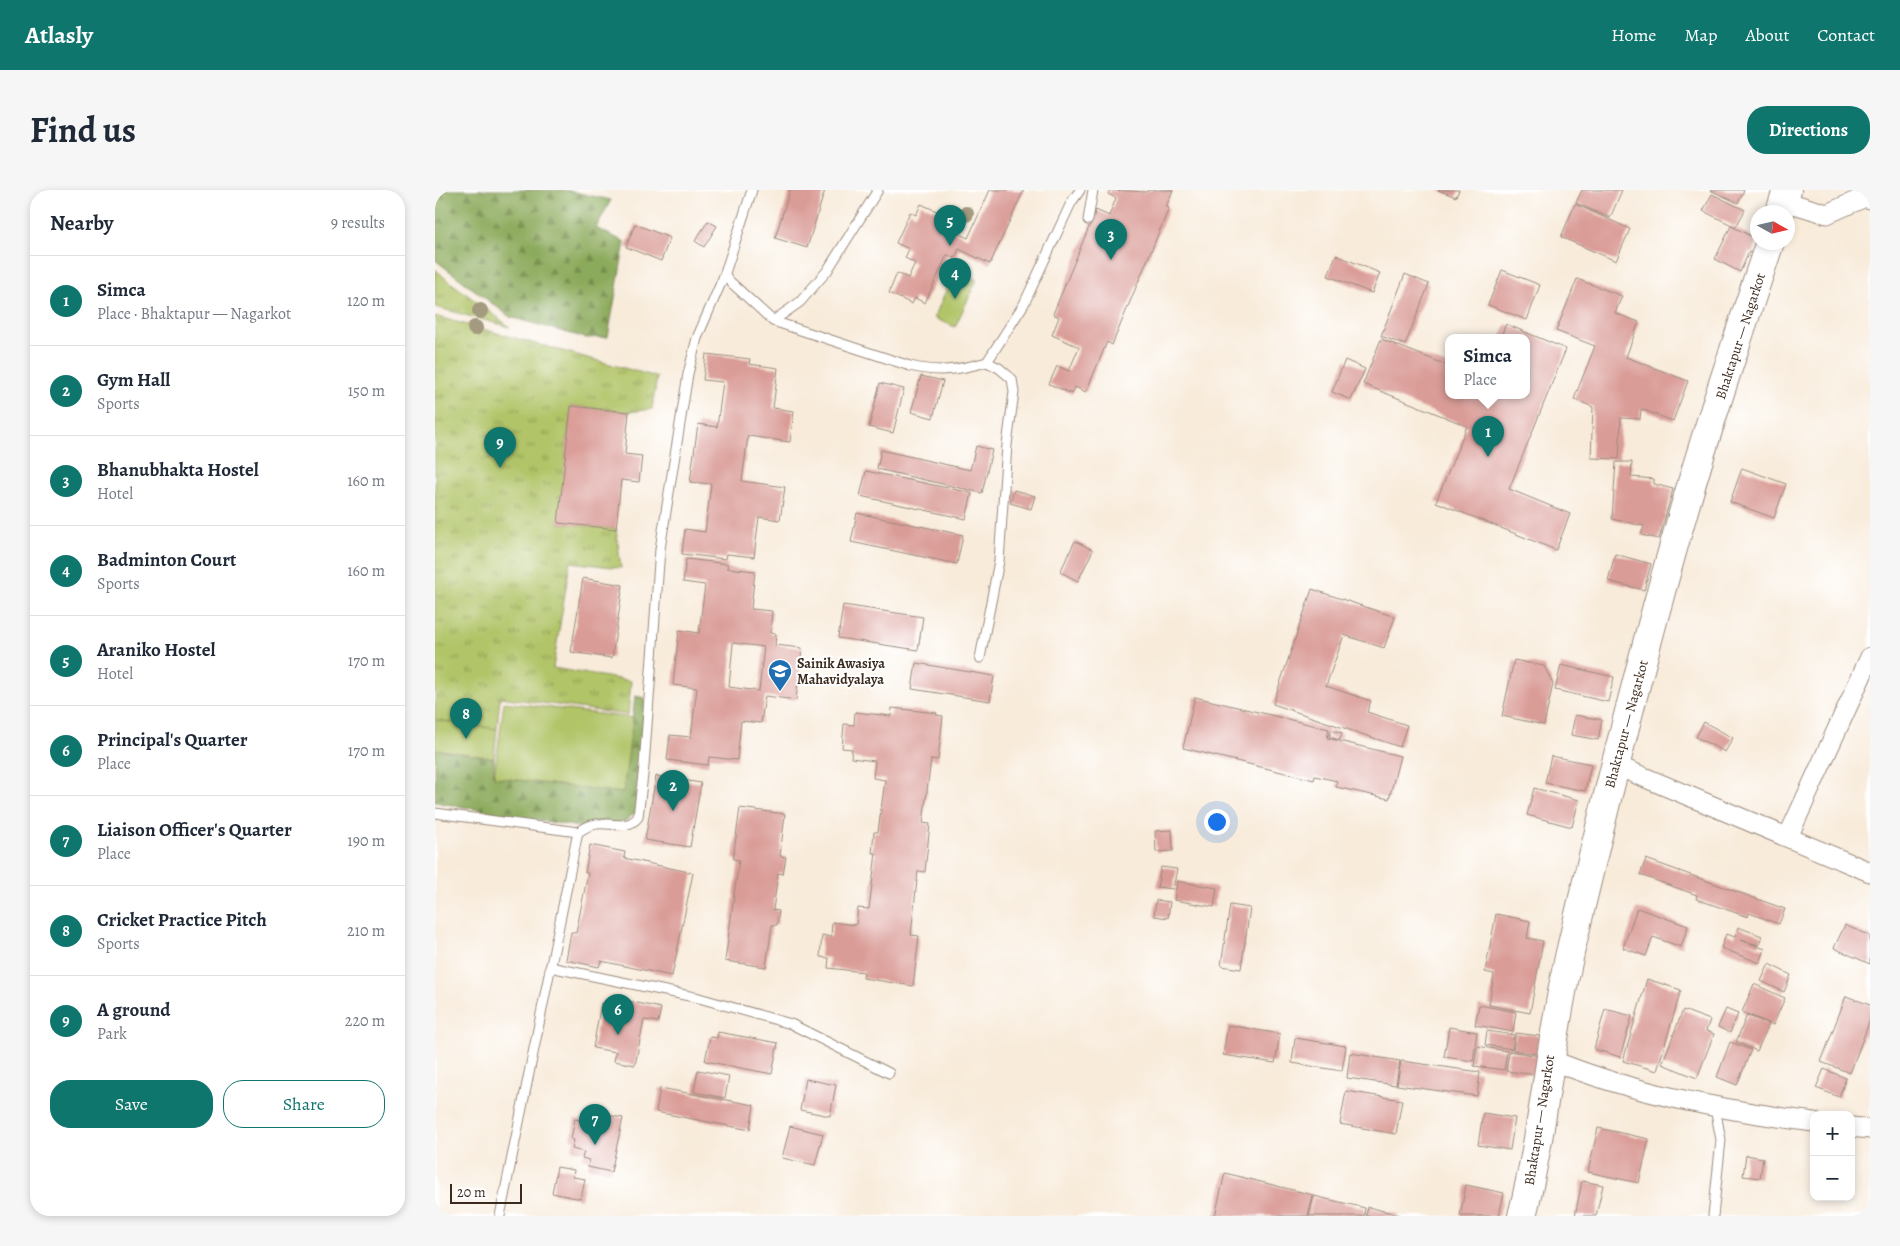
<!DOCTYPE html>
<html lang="en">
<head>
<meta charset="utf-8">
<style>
  :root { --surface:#fff; --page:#f6f6f7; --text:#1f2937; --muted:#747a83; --line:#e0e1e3; --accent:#0f766e }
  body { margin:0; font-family:Alegreya,serif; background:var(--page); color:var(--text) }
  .controls { position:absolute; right:15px; bottom:15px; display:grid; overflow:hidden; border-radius:10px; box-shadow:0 2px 8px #0003 }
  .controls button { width:45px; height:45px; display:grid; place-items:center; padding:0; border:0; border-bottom:1px solid var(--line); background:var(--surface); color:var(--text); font:25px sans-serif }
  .compass { position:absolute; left:1315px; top:15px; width:45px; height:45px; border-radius:50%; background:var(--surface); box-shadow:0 2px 8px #0003; rotate:98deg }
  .scale { position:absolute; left:15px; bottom:12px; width:72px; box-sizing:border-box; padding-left:5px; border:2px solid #3b2a1e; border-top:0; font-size:14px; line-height:18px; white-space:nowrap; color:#3b2a1e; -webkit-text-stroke:4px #fff; paint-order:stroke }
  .you { position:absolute; left:781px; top:631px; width:18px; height:18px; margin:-12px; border:4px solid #fff; border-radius:50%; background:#1a73e8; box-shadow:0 0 0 8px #1a73e833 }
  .badge { display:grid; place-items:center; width:32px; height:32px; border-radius:50%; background:var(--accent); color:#fff; font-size:16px; font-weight:700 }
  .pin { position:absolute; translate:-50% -41px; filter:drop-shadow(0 1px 2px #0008) }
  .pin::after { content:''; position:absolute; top:26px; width:18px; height:15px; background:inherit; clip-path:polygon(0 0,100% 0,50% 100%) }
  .popup { position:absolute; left:1010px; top:144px; width:85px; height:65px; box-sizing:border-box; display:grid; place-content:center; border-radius:10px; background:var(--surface); filter:drop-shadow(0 1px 4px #0005); font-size:16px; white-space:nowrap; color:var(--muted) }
  .popup b { font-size:19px; color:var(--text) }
  .popup::after { content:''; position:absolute; left:50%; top:100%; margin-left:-10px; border:10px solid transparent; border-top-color:var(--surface) }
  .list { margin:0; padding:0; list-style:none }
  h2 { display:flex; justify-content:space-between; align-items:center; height:65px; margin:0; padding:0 20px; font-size:21px }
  h2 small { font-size:16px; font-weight:400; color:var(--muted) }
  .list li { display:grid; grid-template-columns:32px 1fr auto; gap:15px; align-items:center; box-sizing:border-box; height:90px; padding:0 20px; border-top:1px solid var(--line) }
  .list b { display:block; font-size:19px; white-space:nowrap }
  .list p { margin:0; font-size:16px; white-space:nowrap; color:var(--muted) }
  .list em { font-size:16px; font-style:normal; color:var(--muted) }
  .actions { display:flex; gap:10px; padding:15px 20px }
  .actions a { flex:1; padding:11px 0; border:1px solid var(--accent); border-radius:20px; text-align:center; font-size:18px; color:var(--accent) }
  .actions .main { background:var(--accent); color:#fff }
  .map { position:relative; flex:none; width:1435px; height:1026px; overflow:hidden; border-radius:20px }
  header { display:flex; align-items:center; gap:30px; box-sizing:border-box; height:70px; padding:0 25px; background:var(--accent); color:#fff }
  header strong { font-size:24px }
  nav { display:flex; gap:28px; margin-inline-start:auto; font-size:18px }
  .intro { display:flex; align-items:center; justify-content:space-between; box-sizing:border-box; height:120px; padding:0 30px }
  h1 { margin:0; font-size:35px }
  .button { padding:12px 22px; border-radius:20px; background:var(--accent); color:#fff; font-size:18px; font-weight:700 }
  main { display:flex; gap:30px; padding:0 30px }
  aside { flex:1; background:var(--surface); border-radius:20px; box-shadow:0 2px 8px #0003 }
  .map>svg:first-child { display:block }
</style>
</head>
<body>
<header>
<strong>Atlasly</strong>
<nav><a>Home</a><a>Map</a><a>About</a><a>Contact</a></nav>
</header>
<div class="intro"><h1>Find us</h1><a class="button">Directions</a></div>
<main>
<aside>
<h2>Nearby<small>9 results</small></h2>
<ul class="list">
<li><span class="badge">1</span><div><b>Simca</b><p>Place · Bhaktapur — Nagarkot</p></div><em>120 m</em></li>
<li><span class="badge">2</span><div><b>Gym Hall</b><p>Sports</p></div><em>150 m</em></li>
<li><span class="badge">3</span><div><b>Bhanubhakta Hostel</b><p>Hotel</p></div><em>160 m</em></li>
<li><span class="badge">4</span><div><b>Badminton Court</b><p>Sports</p></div><em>160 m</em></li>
<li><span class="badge">5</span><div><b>Araniko Hostel</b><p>Hotel</p></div><em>170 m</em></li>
<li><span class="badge">6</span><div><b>Principal's Quarter</b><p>Place</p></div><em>170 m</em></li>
<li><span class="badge">7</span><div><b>Liaison Officer's Quarter</b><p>Place</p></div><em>190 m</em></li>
<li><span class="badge">8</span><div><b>Cricket Practice Pitch</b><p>Sports</p></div><em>210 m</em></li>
<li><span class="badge">9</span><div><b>A ground</b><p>Park</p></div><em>220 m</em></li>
</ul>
<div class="actions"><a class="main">Save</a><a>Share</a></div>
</aside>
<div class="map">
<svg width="1435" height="1026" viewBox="0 0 1435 1026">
  <defs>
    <pattern id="forest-firs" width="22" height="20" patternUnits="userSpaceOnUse" patternTransform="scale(1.25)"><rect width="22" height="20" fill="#8caa5c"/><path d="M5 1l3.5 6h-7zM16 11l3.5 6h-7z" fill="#748b4b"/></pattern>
    <pattern id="park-tufts" width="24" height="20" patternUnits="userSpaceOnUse" patternTransform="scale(1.25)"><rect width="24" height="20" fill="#b1c467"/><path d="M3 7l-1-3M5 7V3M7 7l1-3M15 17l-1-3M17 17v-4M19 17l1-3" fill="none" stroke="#919f54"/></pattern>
  </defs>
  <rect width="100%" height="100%" fill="#fff"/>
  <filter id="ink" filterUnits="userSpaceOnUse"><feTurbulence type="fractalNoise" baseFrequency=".02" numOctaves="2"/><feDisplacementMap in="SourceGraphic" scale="10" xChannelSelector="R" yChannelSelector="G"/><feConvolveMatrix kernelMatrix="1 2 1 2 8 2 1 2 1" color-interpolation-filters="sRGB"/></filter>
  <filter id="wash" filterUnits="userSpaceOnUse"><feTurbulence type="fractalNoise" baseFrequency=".0096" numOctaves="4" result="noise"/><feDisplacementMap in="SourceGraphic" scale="20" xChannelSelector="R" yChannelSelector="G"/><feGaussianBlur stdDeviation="1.12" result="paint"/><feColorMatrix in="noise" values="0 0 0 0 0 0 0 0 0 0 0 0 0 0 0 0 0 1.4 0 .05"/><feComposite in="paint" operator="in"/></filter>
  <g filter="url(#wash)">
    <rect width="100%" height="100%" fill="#f8ebda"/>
    <g fill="url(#forest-firs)" stroke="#646a3d">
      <polygon points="0,0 130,0 176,10 161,38 190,52 173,147 151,148 75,127 0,70"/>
      <polygon points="200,506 210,508 200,623 189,632 144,637 0,612 0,559 59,568 59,587 188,603"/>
    </g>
    <g fill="url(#park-tufts)" stroke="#767742">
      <polygon points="0,79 10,88 75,137 0,117"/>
      <polygon points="0,126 222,187 217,219 194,222 136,216 124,333 181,339 186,378 135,372 118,478 196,491 193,525 65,507 62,539 0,530"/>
    </g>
    <g fill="#b1c467" stroke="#767742">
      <polygon points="520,80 542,90 520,137 499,128"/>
      <polygon points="69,512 198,528 188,603 59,587"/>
      <polygon points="0,530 62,539 59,568 0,559"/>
    </g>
    <g id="blocks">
      <g fill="#da9c97" fill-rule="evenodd">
        <polygon points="355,0 390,0 372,58 340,48"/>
        <polygon points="555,0 589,0 555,74 524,59 520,68 512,65 490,113 480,108 477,114 454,103 462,83 473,88 480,73 470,68 474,59 461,53 475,22 481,25 486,14 508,24 504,35 533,48"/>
        <polygon points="675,0 712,2 713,0 738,0 731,17 734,18 677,155 672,152 651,202 640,197 637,204 614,194 622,176 634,181 644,157 617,145 624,127 618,124 661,20 674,26 681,8 673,4"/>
        <polygon points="1003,0 1024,0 1021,7"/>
        <polygon points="1147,0 1187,0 1175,28 1141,13"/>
        <polygon points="1275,0 1309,0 1303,13"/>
        <polygon points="1277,4 1310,20 1301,37 1268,21"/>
        <polygon points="1140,14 1195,39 1181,71 1126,47"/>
        <polygon points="273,31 282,36 269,57 260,51"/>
        <polygon points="200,34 235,48 226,71 191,57"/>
        <polygon points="1296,36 1322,49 1318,64 1314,62 1305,82 1280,69"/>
        <polygon points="901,65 945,83 937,103 893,86"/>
        <polygon points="1067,80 1105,95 1092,130 1053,115"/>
        <polygon points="970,84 994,94 970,155 946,146"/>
        <polygon points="1142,89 1187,106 1180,123 1204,132 1191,167 1253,191 1238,231 1206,219 1205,229 1186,228 1184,269 1156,268 1158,217 1139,209 1160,156 1121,141"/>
        <polygon points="1071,134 1131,159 1074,299 1135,324 1121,360 1001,312 1032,236 928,194 946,149 1014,176 1014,206 1092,206 1092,148 1065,148"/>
        <polygon points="271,164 315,169 314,174 343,178 338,218 359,221 355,252 313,246 307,291 350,297 345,330 324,327 319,367 292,364 291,369 247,364 250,339 270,342 276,294 255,292 263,234 282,237 288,192 268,190"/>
        <polygon points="910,170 930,179 916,210 897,202"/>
        <polygon points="486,186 508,191 498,228 476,222"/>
        <polygon points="445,193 469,199 458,243 434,237"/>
        <polygon points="136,216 194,222 190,264 207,266 204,292 186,290 181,339 123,333"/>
        <polygon points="541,256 557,260 547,303 442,279 446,260 535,280"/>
        <polygon points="1181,272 1197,272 1196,287 1219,289 1219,294 1238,299 1224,349 1206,345 1209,336 1177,329"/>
        <polygon points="1307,278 1351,294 1339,328 1295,312"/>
        <polygon points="431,281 537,303 531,329 425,306"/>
        <polygon points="579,300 600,306 596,319 575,313"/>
        <polygon points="422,323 528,345 522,374 416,352"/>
        <polygon points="640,351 658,360 643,391 625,382"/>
        <polygon points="1180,364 1216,374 1209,400 1173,391"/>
        <path d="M 251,369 L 293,374 L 292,378 L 320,381 L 316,419 L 337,421 L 335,443 L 341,444 L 340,455 L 367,458 L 361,510 L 330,506 L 326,533 L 306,531 L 302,570 L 274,567 L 273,575 L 232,570 L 235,545 L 256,547 L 262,498 L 238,495 L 244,440 L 264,443 L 270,395 L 248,392 ZM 298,453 L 329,457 L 324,501 L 294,497 Z"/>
        <polygon points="148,388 188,395 177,468 136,462"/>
        <polygon points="877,399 960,427 949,458 909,445 891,496 936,511 932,522 972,535 965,557 838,514"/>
        <polygon points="408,415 488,427 483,460 403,448"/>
        <polygon points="1079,470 1109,476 1118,494 1109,535 1067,526"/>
        <polygon points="481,473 559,486 555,511 477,499"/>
        <polygon points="1126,475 1179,487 1173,512 1120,500"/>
        <polygon points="760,507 894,539 892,548 965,566 954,609 901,597 902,591 880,586 879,590 748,558"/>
        <polygon points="457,518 502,523 501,525 508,526 503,570 496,569 488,633 495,634 490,682 483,681 476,745 484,746 478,796 428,788 429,782 393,778 394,768 385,767 387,745 396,747 397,732 421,735 423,718 434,719 441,663 437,663 439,642 443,642 450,590 438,588 440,571 416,568 417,559 407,558 409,534 419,535 420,522 456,526"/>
        <polygon points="1140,525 1167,530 1163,550 1136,545"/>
        <polygon points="1269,532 1298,548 1290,562 1261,547"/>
        <polygon points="896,540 907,543 905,550 894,547"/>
        <polygon points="1116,566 1156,574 1150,601 1110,593"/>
        <polygon points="221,586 266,593 255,657 210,650"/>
        <polygon points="1099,598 1144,610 1137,637 1092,625"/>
        <polygon points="305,618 350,624 345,666 351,667 348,684 343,683 338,720 344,721 342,735 337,735 331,777 290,771 304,670 298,669"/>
        <polygon points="737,640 738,661 721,662 720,641"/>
        <polygon points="155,655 190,662 189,668 258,683 237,786 166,771 164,777 131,770 136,742 141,743 153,683 150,683"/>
        <polygon points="1211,669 1350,719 1344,734 1314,723 1313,727 1261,709 1262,705 1205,685"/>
        <polygon points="726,677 742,679 738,699 722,697"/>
        <polygon points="742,691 782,698 779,717 739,710"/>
        <polygon points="721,710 735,712 733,728 719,726"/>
        <polygon points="795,715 815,718 806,779 786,776"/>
        <polygon points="1202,718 1253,736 1246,757 1218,747 1211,766 1188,758"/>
        <polygon points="1061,724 1095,731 1092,748 1108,751 1095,823 1054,815 1059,784 1050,782"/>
        <polygon points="1410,735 1435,746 1435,774 1399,758"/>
        <polygon points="1303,737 1327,746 1324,755 1306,750 1330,759 1325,773 1286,758 1291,744 1300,747"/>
        <polygon points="1334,774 1356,785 1349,802 1326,791"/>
        <polygon points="1212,789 1246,800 1222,881 1188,871"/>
        <polygon points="1319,794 1350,808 1338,835 1307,822"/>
        <polygon points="1411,806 1435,815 1435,830 1415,883 1386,872"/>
        <polygon points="193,811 226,818 223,832 209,830 200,875 179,871 181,862 158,858 166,813 191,818"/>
        <polygon points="1044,815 1081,822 1078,842 1040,835"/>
        <polygon points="1170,819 1197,826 1185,867 1159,859"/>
        <polygon points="1291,819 1303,824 1295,843 1283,837"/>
        <polygon points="1248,820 1275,830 1271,841 1279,844 1262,888 1227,874"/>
        <polygon points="1312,825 1334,834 1322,861 1301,852"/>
        <polygon points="793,835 845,844 840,873 788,865"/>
        <polygon points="1014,837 1042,842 1038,871 1009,867"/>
        <polygon points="1052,841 1079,845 1077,859 1050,855"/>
        <polygon points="283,842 343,853 337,884 270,871 275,847 282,848"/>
        <polygon points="1081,843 1105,846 1102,864 1078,860"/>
        <polygon points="860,848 911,856 907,881 857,873"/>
        <polygon points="1295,852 1316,860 1302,895 1282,887"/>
        <polygon points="1042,856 1072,861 1069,880 1039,876"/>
        <polygon points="1074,861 1104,866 1101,885 1071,881"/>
        <polygon points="915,863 965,871 961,895 912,888"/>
        <polygon points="966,871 1045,882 1042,906 962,895"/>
        <polygon points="1389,879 1411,888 1404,907 1381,898"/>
        <polygon points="263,880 294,886 290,908 259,902"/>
        <polygon points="371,889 401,895 395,926 365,920"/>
        <polygon points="225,898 319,915 315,940 221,922"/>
        <polygon points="911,901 967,910 961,944 905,934"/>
        <polygon points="156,922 188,928 176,982 153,977 154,970 147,968 149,962 137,959 139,950 136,949 140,929 154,932"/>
        <polygon points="1048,923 1080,928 1075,960 1043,955"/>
        <polygon points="355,936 388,944 380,975 347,968"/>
        <polygon points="1163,938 1214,949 1204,993 1153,982"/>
        <polygon points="1311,965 1328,968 1325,988 1308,986"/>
        <polygon points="122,977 139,980 138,987 150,989 146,1009 117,1003"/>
        <polygon points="790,983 878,1005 873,1026 780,1026"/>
        <polygon points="1147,991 1168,995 1161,1026 1140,1026"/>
        <polygon points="1031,995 1069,1003 1064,1026 1025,1026"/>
        <polygon points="879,1006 930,1018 929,1026 874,1026"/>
        <polygon points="933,1017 965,1025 964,1026 931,1026"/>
      </g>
    </g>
  </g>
  <g filter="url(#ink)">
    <use href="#blocks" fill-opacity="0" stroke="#9a8a7c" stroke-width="1"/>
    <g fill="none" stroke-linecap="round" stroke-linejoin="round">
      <g stroke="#9a8a7c" stroke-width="11">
        <g id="service">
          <polyline points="653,30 658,0"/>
          <polyline points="289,86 317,0"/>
          <polyline points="338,131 365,112 392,81 443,0"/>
          <polyline points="545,468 564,371 572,255 579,202 577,189 564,178 552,172"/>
          <path d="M 0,623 L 143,642 C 147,640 152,636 157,635 C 172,630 192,642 203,627 L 209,576 L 225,359 L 253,184 L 262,148 L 289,86 L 338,131 L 475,176 C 505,183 522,180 552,172 L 589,114 L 636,13 L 645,0"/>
          <polyline points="115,777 264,808 356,834 454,883"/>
          <polyline points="65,1026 143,642"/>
          <polyline points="1278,1026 1286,950 1280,918"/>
        </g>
      </g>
      <g stroke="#9a8a7c" stroke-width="21">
        <g id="minor">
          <polyline points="1349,11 1392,24 1430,7 1435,9"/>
          <polyline points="1180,575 1435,682"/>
          <polyline points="1353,647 1435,467"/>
          <path d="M 1114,869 C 1198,904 1289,920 1379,932"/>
          <polyline points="1416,937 1435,939"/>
        </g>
      </g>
      <g stroke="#9a8a7c" stroke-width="30">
        <g id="primary">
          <polyline points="1345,22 1352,0"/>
          <path d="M 1087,1026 C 1109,939 1115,850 1135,763 C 1168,621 1203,481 1243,341 C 1270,244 1303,148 1335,52"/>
        </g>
      </g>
      <use href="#service" stroke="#fff" stroke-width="9"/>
      <use href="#minor" stroke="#fff" stroke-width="19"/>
      <use href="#primary" stroke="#fff" stroke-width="28"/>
    </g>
    <g fill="#a39a7f">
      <circle cx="531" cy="24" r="8"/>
      <circle cx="45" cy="121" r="8"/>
      <circle cx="40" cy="138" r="8"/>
    </g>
  </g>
  <defs>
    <g id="school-pin" transform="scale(1.25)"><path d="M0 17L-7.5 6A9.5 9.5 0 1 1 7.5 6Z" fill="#1f6fb2" stroke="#fff"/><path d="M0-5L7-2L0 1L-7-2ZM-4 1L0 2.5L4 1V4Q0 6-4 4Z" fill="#fff"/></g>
  </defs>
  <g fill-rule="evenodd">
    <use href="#school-pin" x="345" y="481"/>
  </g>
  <g text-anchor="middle" stroke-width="4" stroke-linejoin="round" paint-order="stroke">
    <g font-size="14" fill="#3b2a1e" stroke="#fff">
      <text transform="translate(1305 146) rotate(-72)" y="5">Bhaktapur — Nagarkot</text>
      <text transform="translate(1191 534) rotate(-75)" y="5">Bhaktapur — Nagarkot</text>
      <text transform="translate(1104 930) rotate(-81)" y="5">Bhaktapur — Nagarkot</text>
    </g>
    <g font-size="14" font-weight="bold" fill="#3b2a1e" stroke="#fff" text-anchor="start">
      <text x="362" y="478">Sainik Awasiya<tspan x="362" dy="16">Mahavidyalaya</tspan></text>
    </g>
  </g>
</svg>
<div class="controls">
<button>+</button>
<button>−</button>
</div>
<svg class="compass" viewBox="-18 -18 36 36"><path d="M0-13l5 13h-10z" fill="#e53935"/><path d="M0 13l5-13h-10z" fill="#747a83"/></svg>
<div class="scale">20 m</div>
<div class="you"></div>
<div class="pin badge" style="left:1053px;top:267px">1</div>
<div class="popup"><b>Simca</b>Place</div>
<div class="pin badge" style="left:238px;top:621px">2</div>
<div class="pin badge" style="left:676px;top:70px">3</div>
<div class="pin badge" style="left:520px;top:109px">4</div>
<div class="pin badge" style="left:515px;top:56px">5</div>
<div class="pin badge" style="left:183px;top:845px">6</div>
<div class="pin badge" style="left:160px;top:955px">7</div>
<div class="pin badge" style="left:31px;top:549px">8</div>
<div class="pin badge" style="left:65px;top:278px">9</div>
</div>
</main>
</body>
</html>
